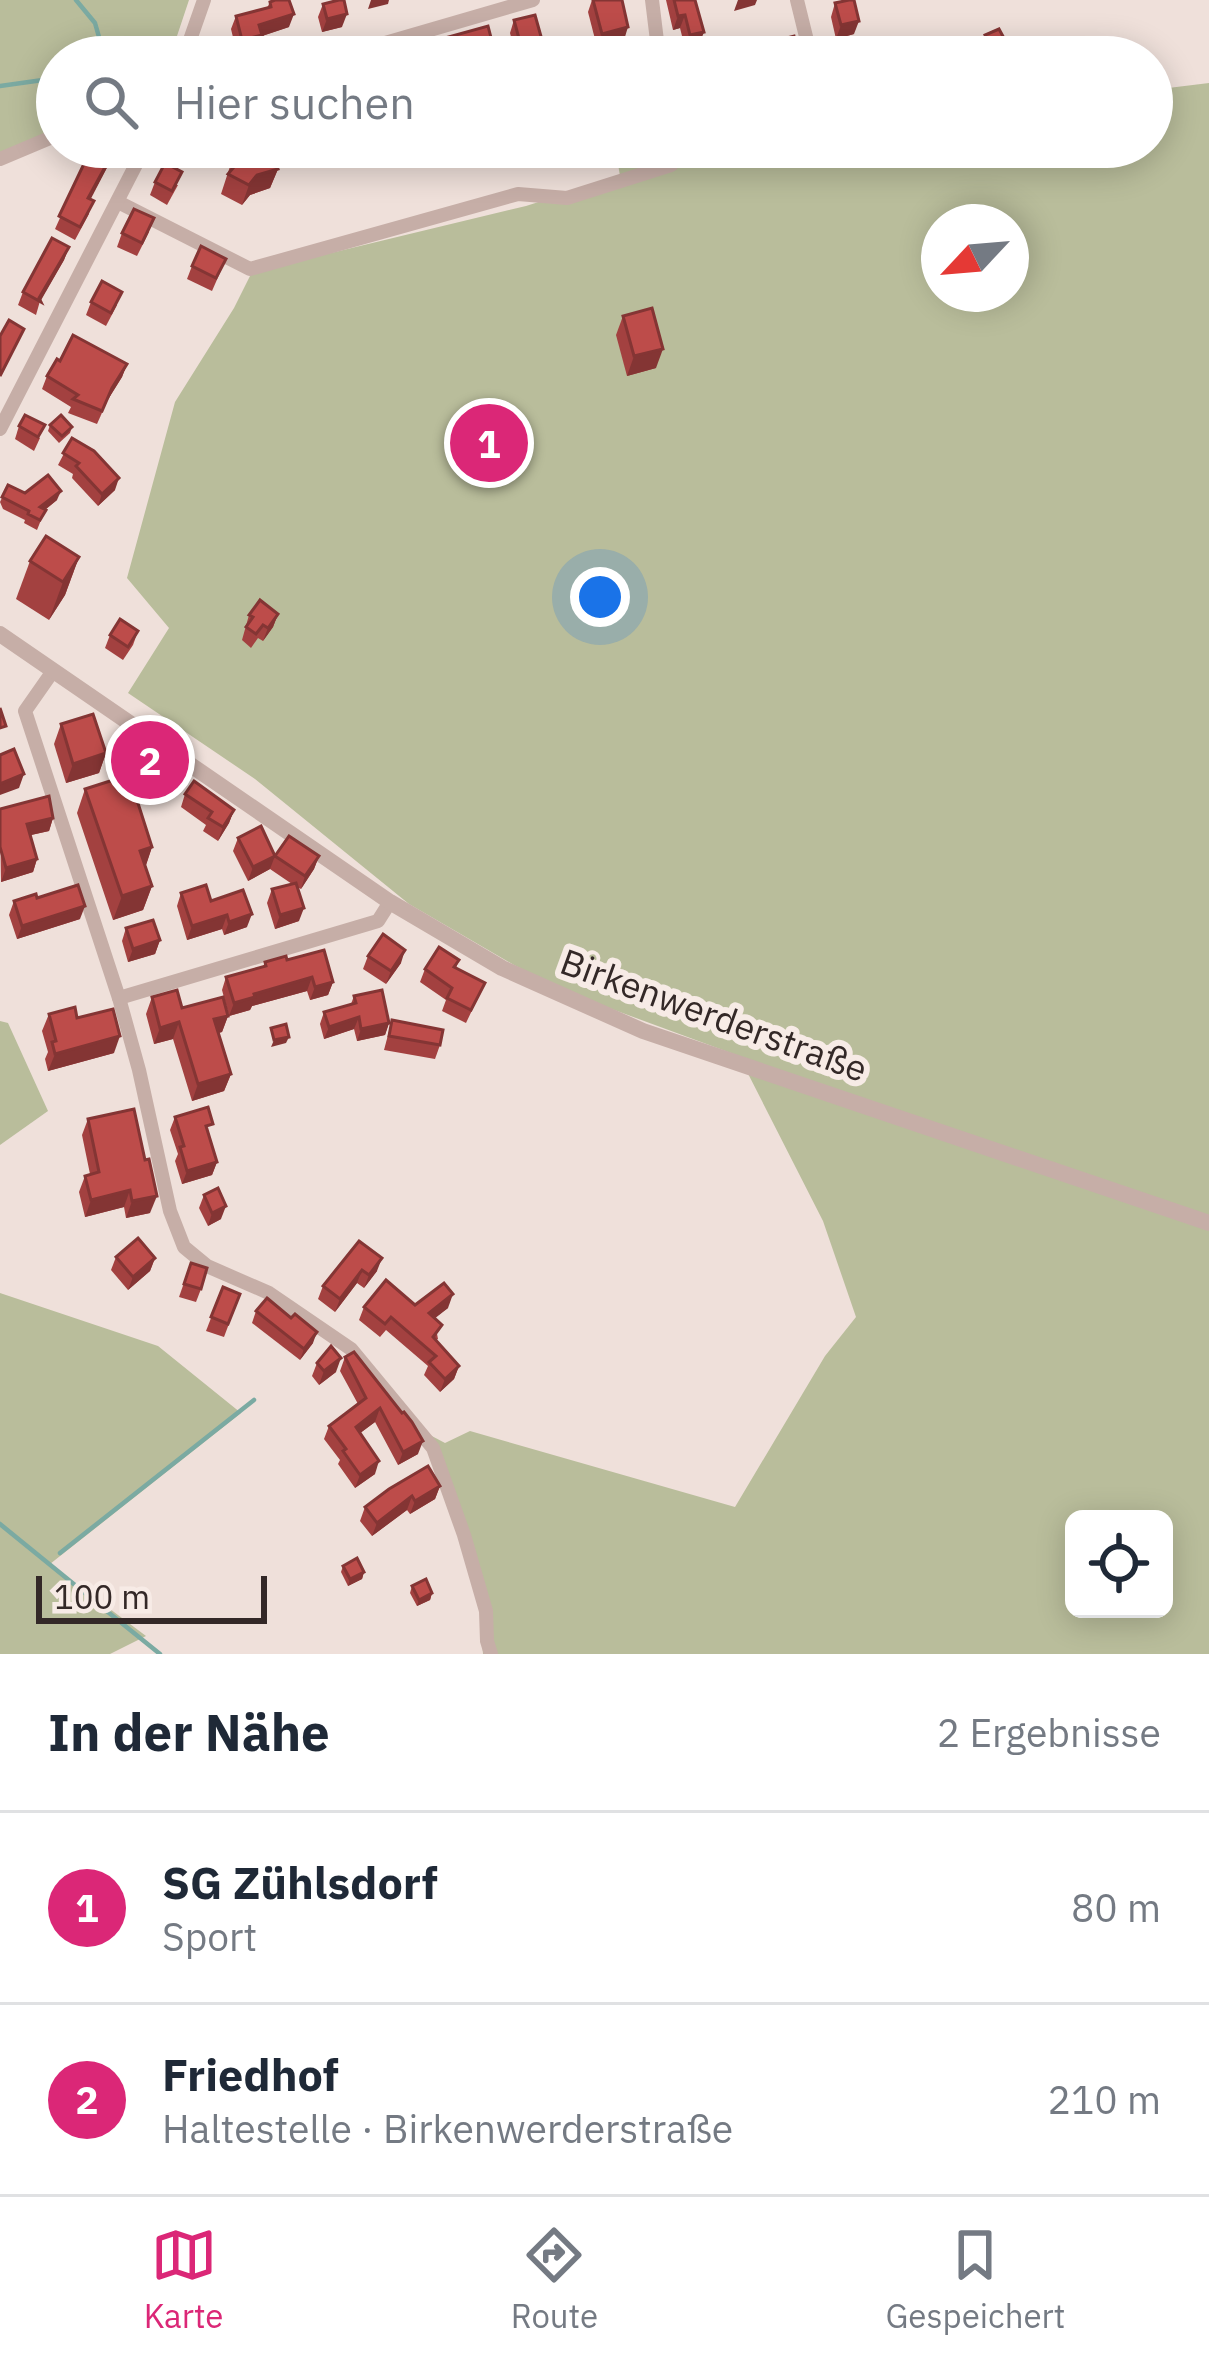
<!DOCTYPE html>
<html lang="de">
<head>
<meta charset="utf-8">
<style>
  :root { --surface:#fff; --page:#f2f2f3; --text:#1f2937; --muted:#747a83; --line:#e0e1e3; --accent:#db2777 }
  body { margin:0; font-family:"IBM Plex Sans",sans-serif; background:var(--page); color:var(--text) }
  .controls { position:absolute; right:36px; bottom:36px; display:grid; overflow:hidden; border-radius:18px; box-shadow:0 6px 30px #0003 }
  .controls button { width:108px; height:108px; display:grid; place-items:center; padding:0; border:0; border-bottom:3px solid var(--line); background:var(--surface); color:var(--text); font:60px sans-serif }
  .compass { position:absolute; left:921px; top:204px; width:108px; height:108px; border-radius:50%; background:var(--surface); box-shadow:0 6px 30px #0003; rotate:244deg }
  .scale { position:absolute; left:36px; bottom:30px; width:231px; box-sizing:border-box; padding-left:12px; border:6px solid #332827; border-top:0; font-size:33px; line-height:42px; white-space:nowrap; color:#332827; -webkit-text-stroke:9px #f7ebe6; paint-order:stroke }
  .you { position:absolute; left:600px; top:597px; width:42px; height:42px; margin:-30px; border:9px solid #fff; border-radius:50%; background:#1a73e8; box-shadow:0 0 0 18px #1a73e833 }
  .badge { display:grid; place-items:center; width:78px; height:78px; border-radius:50%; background:var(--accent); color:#fff; font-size:39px; font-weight:700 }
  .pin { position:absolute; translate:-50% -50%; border:6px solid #fff; box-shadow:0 3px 12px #0006 }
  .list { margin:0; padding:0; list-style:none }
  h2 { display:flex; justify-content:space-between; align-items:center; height:156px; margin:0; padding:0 48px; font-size:51px }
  h2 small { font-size:39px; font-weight:400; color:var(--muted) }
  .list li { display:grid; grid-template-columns:78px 1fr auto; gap:36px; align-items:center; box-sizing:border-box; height:192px; padding:0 48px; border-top:3px solid var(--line) }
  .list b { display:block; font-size:45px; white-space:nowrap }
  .list p { margin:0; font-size:39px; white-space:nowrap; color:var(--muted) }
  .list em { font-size:39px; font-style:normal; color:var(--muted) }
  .icon { flex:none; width:66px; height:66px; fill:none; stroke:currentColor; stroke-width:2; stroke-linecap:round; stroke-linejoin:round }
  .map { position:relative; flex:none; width:1209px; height:1654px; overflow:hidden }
  .search { position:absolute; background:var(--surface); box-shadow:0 6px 30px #0003; left:36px; right:36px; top:36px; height:132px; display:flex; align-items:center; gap:30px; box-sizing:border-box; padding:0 42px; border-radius:66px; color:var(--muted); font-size:45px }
  .sheet { height:540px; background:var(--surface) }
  nav { display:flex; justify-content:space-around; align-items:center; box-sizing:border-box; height:168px; border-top:3px solid var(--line); background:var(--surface); font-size:33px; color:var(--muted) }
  nav a { display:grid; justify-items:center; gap:6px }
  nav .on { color:var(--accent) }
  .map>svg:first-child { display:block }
</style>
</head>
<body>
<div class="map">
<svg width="1209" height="1654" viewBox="0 0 1209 1654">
  <rect width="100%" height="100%" fill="#efe0da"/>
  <g fill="#b9bd9b" fill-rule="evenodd">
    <polygon points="0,0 189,0 170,57 57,57 57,133 0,159"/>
    <path d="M 1209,83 L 1209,1654 L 483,1654 L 480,1611 L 428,1434 L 445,1443 L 470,1431 L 735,1507 L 825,1356 L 856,1317 L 823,1221 L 739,1056 L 571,994 L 514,965 L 409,904 L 255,779 L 128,693 L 169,628 L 127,578 L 175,402 L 234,308 L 252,272 L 526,206 L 620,176 L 618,164 L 689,147 L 851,147 L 852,151 L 879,147 L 1152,147 L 1152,90 ZM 939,222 L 1011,222 L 1011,294 L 939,294 ZM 1074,1519 L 1164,1519 L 1164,1609 L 1074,1609 Z"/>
    <polygon points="0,1021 8,1023 48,1111 0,1145"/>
    <polygon points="0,1293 158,1346 241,1413 50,1564 146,1636 110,1654 0,1654"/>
  </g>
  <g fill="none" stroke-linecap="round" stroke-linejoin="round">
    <g stroke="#7baaa2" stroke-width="4.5">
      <polyline points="76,0 95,23 101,44 98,51"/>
      <polyline points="0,86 57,78"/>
      <polyline points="0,1524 86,1594"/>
      <polyline points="60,1553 254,1400"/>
      <polyline points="93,1600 160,1654"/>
    </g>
    <g stroke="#c6aea7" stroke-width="14">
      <polyline points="652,0 659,57"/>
      <polyline points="797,0 811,57"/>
      <polyline points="184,57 204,0"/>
      <polyline points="337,57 533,0"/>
      <polyline points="834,147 835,150"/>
      <polyline points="0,159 57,135"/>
      <polyline points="118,202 250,269 518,194 567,198 671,165 669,147"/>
      <polyline points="0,429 145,147"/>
      <polyline points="53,671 25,711 119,998 139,1070 170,1211 184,1247 207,1266 269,1293 351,1349 433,1448 464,1535 486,1611 487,1641 491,1654"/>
      <polyline points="119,998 378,921 390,902"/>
    </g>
    <polyline stroke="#c6aea7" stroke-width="16" points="0,634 390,902 502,968 643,1031 1209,1223"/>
  </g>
  <g fill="#a34140">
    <polygon points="592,0 624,40 597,47 588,12"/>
    <polygon points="666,0 696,0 699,45 685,48 680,28 673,30"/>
    <polygon points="270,2 289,27 262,36 257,49 237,54 231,29 236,16 267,8"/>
    <polygon points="835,3 854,34 836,39 831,17"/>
    <polygon points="323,4 342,27 322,32 318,17"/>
    <polygon points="514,20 542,40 537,53 516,57 510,33"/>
    <polygon points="985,35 1002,46 988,53 983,42"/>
    <polygon points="779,40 794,57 775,57 774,53"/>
    <polygon points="92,147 125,147 117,163 111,160 90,199 89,214 75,240 55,229"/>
    <polygon points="172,147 204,147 197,162 172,149"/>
    <polygon points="235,151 278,169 270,188 250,195 242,205 221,194"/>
    <polygon points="155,182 178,185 167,205 150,195"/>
    <polygon points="149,232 137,256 117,247 122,233"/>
    <polygon points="69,247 64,260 40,301 36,315 18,305 23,292"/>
    <polygon points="226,259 212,291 187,279 192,266"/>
    <polygon points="91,302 117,305 106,326 86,315"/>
    <polygon points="623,316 656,368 627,376 616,335"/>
    <polygon points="60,361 127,364 122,377 107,401 97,424 68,413 71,407 42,389 47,376"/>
    <polygon points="50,425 72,427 70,433 59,443 48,431"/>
    <polygon points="19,426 40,438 34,451 15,439"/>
    <polygon points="72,438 115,490 98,506 72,478 73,474 58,465"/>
    <polygon points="8,485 25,493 57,500 45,510 37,530 24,523 25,520 3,509 0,502"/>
    <polygon points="79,557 65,595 49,620 16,599 30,561"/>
    <polygon points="278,614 273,627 263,641 258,638 251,648 242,640 249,615"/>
    <polygon points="138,631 133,645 123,660 105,648 110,635"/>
    <polygon points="61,724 106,753 99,773 66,783 54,744"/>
    <polygon points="85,789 152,847 145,868 152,886 143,910 113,920 77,813"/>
    <polygon points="185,794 234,810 229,823 218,841 203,831 206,825 181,807"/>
    <polygon points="0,809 53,818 49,831 31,835 37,859 33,872 1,882"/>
    <polygon points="238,838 275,856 319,856 314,869 301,889 297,887 299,921 275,929 267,903 272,889 292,884 270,869 248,881 233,851"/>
    <polygon points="181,893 211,901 247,927 224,935 222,929 187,940 177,906"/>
    <polygon points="37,898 80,919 17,939 9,915 14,901"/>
    <polygon points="126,928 160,940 155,954 128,962 122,941"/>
    <polygon points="368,956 401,963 386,984 363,969"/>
    <polygon points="287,960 333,982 328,995 310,1000 307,991 252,1006 250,1010 229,1016 222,990 226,977 263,967 265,962"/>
    <polygon points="459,960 456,968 485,983 466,1023 442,1011 446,1000 420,982 425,969"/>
    <polygon points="354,996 389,1023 385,1035 357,1041 354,1029 324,1039 320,1024 324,1012 351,1004"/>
    <polygon points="152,997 182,1008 228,1016 222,1032 218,1033 231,1074 224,1091 192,1101 173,1039 154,1044 146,1014"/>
    <polygon points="49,1014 77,1018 114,1053 48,1071 45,1059 48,1052 42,1031"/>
    <polygon points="392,1020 440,1045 435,1059 384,1050"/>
    <polygon points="175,1117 209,1135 217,1162 212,1175 182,1184 175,1161 178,1154 170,1130"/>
    <polygon points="88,1119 150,1213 126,1218 124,1207 85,1217 79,1192 85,1176 90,1174 82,1135"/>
    <polygon points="204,1195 221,1219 208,1226 199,1208"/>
    <polygon points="359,1241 377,1271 364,1288 357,1283 335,1312 318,1299 323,1286"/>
    <polygon points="116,1257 155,1258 150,1271 128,1290 111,1270"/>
    <polygon points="191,1263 201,1289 196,1302 179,1297"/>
    <polygon points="223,1287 240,1294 224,1337 206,1331"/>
    <polygon points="415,1305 448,1308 434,1318 438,1339 436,1340 459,1366 454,1379 440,1392 424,1375 428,1366 386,1330 380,1337 359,1320 364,1307"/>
    <polygon points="256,1311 313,1343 300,1360 252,1323"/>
    <polygon points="345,1357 418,1454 398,1465 375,1422 360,1433 375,1474 355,1488 338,1464 340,1460 324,1439 329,1426 358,1404 340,1371"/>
    <polygon points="317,1363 336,1372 319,1385 312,1376"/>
    <polygon points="440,1486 435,1499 410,1514 407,1510 372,1536 360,1521 365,1507"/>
    <polygon points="343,1566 364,1572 362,1579 348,1586 341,1572"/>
    <polygon points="412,1586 432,1593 430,1600 417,1606 410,1593"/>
  </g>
  <g fill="#843534">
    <polygon points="371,0 389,0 388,4 368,9"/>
    <polygon points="738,0 757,0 755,5 734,11"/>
    <polygon points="294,14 289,27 262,36 257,49 237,54 242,40 259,25"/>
    <polygon points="347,14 342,27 322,32 327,19"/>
    <polygon points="685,15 680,28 673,30 678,16"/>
    <polygon points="859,21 854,34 836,39 841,25"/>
    <polygon points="628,27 624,40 597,47 602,34"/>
    <polygon points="704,32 699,45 685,48 690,35"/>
    <polygon points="542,40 537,53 517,57 521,46"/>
    <polygon points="1005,40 1002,46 988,53 990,46"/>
    <polygon points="797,49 794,57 781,57 782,53"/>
    <polygon points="116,147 111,160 84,212 88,198"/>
    <polygon points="397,147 426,147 425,149 394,157"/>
    <polygon points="590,150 587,157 575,161 578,154"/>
    <polygon points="278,169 270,188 250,195 242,205 249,185 257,175"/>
    <polygon points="69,247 64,260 40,302 38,301"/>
    <polygon points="663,349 656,368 627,376 634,356"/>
    <polygon points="127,364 122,377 107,401 97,424 112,388"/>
    <polygon points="119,478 115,490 98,506 102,494"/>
    <polygon points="61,491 57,500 37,516 40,507"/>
    <polygon points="79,557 65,595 49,620 63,582"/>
    <polygon points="278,614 273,627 263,641 268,628"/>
    <polygon points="106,753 99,773 66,783 73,764"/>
    <polygon points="24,774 19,788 0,795 0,784"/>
    <polygon points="234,810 229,823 218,841 223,827"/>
    <polygon points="53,818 49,831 22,837 27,824"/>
    <polygon points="152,847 144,871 140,851"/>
    <polygon points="275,856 270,869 248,881 253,867"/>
    <polygon points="319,856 314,869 301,889 305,876"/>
    <polygon points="37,859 33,872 1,882 6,868"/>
    <polygon points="152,886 143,910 113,920 122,896"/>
    <polygon points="85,906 80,919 17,939 22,926"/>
    <polygon points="304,908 299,921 275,929 280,915"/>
    <polygon points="252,914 247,927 224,935 229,922"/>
    <polygon points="227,915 222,929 187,940 192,926"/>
    <polygon points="160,940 155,954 128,962 133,949"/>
    <polygon points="405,950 401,963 386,984 391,971"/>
    <polygon points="312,977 307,991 252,1006 250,1010 229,1016 234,1003 254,994"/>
    <polygon points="333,982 328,995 310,1000 315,987"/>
    <polygon points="228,1016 222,1032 208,1036 214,1019"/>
    <polygon points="359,1017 354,1029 324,1039 329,1027"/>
    <polygon points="179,1022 173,1039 154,1044 160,1028"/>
    <polygon points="389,1023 385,1035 357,1041 361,1029"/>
    <polygon points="120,1036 114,1053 48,1071 55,1054"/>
    <polygon points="289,1037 286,1043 271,1047 274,1040"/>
    <polygon points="231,1074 224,1091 192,1101 198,1084"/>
    <polygon points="217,1162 212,1175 182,1184 187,1171"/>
    <polygon points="130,1190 124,1207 85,1217 91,1200"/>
    <polygon points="157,1196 150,1213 126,1218 132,1201"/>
    <polygon points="226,1206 221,1219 208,1226 212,1213"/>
    <polygon points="155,1258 150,1271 128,1290 133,1277"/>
    <polygon points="382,1258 377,1271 364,1288 369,1275"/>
    <polygon points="362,1270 357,1283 335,1312 340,1299"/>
    <polygon points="453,1294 448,1308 424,1327 429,1313"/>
    <polygon points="317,1332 313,1343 300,1360 304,1349"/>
    <polygon points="341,1358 336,1372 319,1385 324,1371"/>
    <polygon points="459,1366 454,1379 440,1392 445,1379"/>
    <polygon points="380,1408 375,1422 351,1440 356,1427"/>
    <polygon points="423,1441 418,1454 398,1465 403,1452"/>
    <polygon points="379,1461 375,1474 355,1488 360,1475"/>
    <polygon points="440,1486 435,1499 410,1514 415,1501"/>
    <polygon points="412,1496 407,1510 372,1536 377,1523"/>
    <polygon points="364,1572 362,1579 348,1586 350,1579"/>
    <polygon points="432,1593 430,1600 417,1606 419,1600"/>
  </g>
  <g fill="#bd4c4a" stroke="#843534" stroke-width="3">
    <polygon points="275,0 289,0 294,14 259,25 262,35 242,40 236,16 271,7 270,2"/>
    <polygon points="339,0 344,0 347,14 327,19 323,4"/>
    <polygon points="593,0 622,0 628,27 602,34"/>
    <polygon points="674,0 695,0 704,32 690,35 685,15 678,16"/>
    <polygon points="849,0 854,0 859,21 841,25 835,3"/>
    <polygon points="535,15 542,40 521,46 514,20"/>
    <polygon points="488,26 496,57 427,57 423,44"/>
    <polygon points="999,29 1005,40 990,46 985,35"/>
    <polygon points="794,36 797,49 782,53 779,40"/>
    <polygon points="866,45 870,57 849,57 847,51"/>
    <polygon points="92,147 116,147 88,198 94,201 80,227 59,216"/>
    <polygon points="246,147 270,147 278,169 257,175 249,185 228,174 239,161 235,151"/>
    <polygon points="576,147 589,147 590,150 578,154"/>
    <polygon points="165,163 182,172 172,191 155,182"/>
    <polygon points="134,209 154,218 142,243 122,233"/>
    <polygon points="52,238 69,247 39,298 41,302 23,292"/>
    <polygon points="201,246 226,259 216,278 192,266"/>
    <polygon points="102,281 122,292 111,313 91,302"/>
    <polygon points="652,308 663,349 634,356 623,316"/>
    <polygon points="9,320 24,329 0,376 0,336"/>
    <polygon points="73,335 127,364 112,388 102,411 73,399 78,395 47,376 57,359 60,361"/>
    <polygon points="25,415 45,425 38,437 19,426"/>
    <polygon points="61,415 72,427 62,436 50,425"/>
    <polygon points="72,438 94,451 119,478 102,494 76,466 79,463 63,453"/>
    <polygon points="48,475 61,491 40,507 46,510 40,520 28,514 29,511 2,497 8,485 25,493"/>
    <polygon points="46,536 79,557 63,582 30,561"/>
    <polygon points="260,600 278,614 268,628 263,625 256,634 246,627 253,617 249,615"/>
    <polygon points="120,619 138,631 128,647 110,635"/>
    <polygon points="0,708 6,726 0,728"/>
    <polygon points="93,714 106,753 73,764 61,724"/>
    <polygon points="14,749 24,774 0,784 0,755"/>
    <polygon points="129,775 152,847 140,851 152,886 122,896 85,789"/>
    <polygon points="194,781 234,810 223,827 208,818 212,812 185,794"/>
    <polygon points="49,796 53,818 27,824 37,859 6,868 0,847 0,809"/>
    <polygon points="261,826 275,856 253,867 238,838"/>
    <polygon points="289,836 319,856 305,876 275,856"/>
    <polygon points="296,883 304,908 280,915 272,889"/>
    <polygon points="78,885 85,906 22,926 14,901 36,894 37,898"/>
    <polygon points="206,885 211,901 243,890 252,914 229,922 227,915 192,926 181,893"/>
    <polygon points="153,920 160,940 133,949 126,928"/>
    <polygon points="383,934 405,950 391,971 368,956"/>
    <polygon points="439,947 459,960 454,967 485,983 471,1010 447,998 452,988 425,969"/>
    <polygon points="324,950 333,982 315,987 312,977 254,994 255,997 234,1003 226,977 266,966 265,962 286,956 287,960"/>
    <polygon points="177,990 182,1008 223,997 228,1016 214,1019 231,1074 198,1084 179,1022 160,1028 152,997"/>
    <polygon points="382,990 389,1023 361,1029 359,1017 329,1027 324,1012 356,1003 354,996"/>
    <polygon points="75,1007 77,1018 113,1009 120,1036 55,1054 52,1042 56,1041 49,1014"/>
    <polygon points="392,1020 443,1030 440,1045 389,1036"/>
    <polygon points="286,1024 289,1037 274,1040 271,1028"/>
    <polygon points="208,1107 213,1124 206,1126 217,1162 187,1171 180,1147 184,1146 175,1117"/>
    <polygon points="134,1109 145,1160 149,1159 157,1196 132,1201 130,1190 91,1200 85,1176 99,1172 88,1119"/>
    <polygon points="218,1188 226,1206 212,1213 204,1195"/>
    <polygon points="138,1238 155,1258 133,1277 116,1257"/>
    <polygon points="359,1241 382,1258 369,1275 362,1270 340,1299 323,1286"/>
    <polygon points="191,1263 207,1268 201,1289 184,1284"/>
    <polygon points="386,1280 415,1305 444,1283 453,1294 429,1313 442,1325 433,1337 459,1366 445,1379 429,1362 436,1356 391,1317 385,1324 364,1307"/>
    <polygon points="223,1287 240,1294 228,1324 211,1317"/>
    <polygon points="267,1298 291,1318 295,1314 317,1332 304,1349 256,1311"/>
    <polygon points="331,1346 341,1358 324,1371 317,1363"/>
    <polygon points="354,1352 402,1413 404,1412 412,1422 423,1441 403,1452 380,1408 356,1427 379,1461 360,1475 343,1451 346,1449 329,1426 366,1398 345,1357"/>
    <polygon points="428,1466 440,1486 415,1501 412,1496 377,1523 365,1507 389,1489"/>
    <polygon points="357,1558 364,1572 350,1579 343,1566"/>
    <polygon points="426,1579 432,1593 419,1600 412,1586"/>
  </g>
  <g text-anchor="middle" stroke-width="12" stroke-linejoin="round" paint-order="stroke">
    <g font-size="36" fill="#332827" stroke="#f7ebe6">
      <text transform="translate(714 1015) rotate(20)" y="13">Birkenwerderstraße</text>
    </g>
  </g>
</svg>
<div class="controls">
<button><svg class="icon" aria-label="locate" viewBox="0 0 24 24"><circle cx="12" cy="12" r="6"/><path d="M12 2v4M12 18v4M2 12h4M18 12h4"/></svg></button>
</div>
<svg class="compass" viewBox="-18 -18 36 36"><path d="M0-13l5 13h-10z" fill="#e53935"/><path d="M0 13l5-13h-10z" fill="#747a83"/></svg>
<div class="scale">100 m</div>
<div class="you"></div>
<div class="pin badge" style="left:489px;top:443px">1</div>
<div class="pin badge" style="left:150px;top:760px">2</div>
<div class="search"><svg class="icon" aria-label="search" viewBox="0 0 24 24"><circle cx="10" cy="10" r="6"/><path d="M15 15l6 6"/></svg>Hier suchen</div>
</div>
<section class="sheet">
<h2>In der Nähe<small>2 Ergebnisse</small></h2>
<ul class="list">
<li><span class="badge">1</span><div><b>SG Zühlsdorf</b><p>Sport</p></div><em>80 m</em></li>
<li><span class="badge">2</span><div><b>Friedhof</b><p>Haltestelle · Birkenwerderstraße</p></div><em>210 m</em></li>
</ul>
</section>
<nav>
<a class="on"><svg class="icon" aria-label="map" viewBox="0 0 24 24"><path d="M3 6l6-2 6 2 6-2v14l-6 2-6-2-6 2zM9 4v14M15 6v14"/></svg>Karte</a>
<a><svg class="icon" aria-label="directions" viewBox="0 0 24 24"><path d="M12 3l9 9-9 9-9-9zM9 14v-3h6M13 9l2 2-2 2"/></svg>Route</a>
<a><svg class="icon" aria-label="saved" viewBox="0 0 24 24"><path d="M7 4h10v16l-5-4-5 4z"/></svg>Gespeichert</a>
</nav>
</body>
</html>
